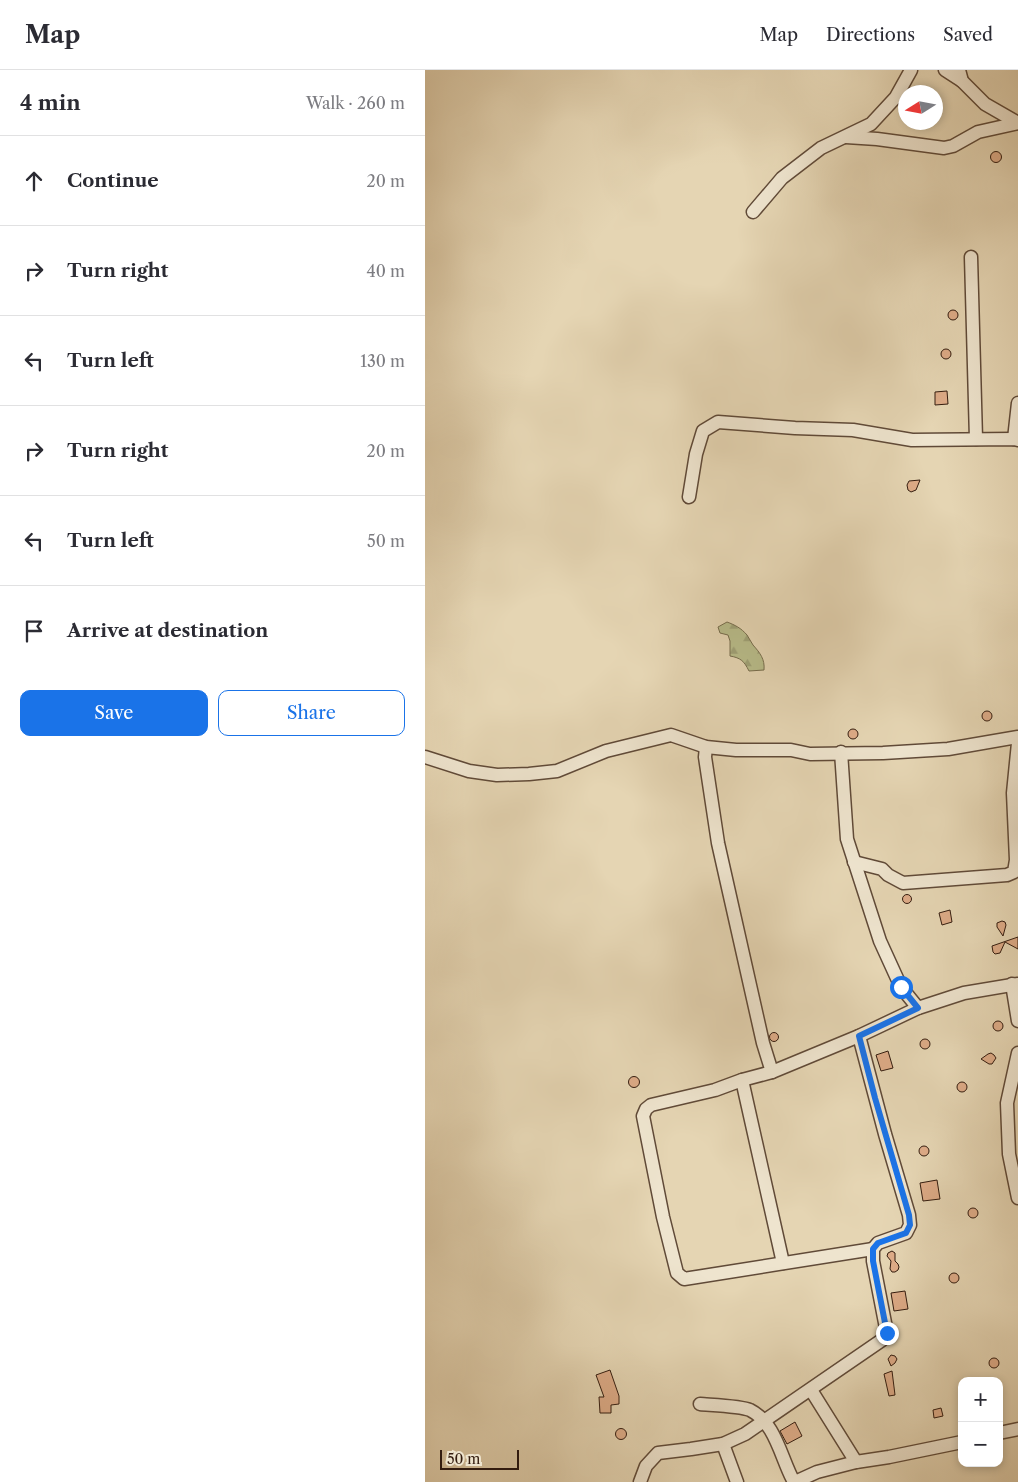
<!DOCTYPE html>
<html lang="en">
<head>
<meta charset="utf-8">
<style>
  :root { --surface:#fff; --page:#f2f2f3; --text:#2b2b33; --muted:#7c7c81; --line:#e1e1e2; --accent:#1a73e8 }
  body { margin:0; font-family:"Libre Caslon Text",serif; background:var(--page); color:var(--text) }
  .controls { position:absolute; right:15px; bottom:15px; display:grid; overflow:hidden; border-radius:10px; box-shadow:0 2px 8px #0003 }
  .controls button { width:45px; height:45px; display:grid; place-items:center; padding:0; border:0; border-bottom:1px solid var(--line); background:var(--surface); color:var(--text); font:25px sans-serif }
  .compass { position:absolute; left:473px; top:15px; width:45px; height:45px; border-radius:50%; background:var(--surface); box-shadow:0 2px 8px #0003; rotate:259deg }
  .scale { position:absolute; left:15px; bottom:12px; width:79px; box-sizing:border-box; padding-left:5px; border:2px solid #331c0f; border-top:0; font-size:14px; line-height:18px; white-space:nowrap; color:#331c0f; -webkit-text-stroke:4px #eee4ce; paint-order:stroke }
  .stop { position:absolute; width:15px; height:15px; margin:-11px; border:4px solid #1a73e8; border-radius:50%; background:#fff }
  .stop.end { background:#1a73e8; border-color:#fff; box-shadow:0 1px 5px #0008 }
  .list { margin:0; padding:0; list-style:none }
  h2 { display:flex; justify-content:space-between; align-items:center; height:65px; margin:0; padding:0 20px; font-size:21px }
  h2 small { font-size:16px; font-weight:400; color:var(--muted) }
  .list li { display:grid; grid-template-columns:32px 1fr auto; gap:15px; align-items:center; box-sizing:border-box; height:90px; padding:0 20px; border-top:1px solid var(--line) }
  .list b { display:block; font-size:19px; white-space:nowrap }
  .list em { font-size:16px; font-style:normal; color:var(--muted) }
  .actions { display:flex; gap:10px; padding:15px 20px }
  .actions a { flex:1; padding:11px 0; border:1px solid var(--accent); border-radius:10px; text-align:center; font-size:18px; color:var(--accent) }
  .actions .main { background:var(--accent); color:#fff }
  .icon { flex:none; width:28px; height:28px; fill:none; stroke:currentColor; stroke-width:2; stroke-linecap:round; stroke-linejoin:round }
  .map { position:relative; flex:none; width:593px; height:1412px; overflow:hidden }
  header { display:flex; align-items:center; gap:30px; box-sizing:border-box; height:70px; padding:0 25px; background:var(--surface); border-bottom:1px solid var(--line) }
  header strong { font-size:24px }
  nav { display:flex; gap:28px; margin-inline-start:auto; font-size:18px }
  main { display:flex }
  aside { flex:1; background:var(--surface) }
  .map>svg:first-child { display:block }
</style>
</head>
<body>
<header>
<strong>Map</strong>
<nav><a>Map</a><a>Directions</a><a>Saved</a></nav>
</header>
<main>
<aside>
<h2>4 min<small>Walk · 260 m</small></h2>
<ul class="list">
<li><svg class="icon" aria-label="ahead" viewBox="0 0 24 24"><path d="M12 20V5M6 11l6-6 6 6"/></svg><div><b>Continue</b></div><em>20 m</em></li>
<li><svg class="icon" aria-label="right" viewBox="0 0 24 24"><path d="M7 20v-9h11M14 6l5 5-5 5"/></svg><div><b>Turn right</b></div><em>40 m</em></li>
<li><svg class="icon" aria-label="left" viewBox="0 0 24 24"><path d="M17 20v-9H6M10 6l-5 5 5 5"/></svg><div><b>Turn left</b></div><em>130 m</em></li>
<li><svg class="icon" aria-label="right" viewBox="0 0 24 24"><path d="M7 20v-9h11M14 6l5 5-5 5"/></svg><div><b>Turn right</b></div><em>20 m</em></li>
<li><svg class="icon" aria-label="left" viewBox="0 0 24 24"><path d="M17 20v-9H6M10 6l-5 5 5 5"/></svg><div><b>Turn left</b></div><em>50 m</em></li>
<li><svg class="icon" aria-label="arrive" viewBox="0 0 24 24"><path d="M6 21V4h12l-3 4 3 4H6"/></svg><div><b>Arrive at destination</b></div></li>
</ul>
<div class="actions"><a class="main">Save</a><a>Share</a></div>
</aside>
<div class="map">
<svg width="593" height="1412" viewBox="0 0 593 1412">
  <defs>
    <pattern id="forest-firs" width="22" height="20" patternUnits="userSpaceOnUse" patternTransform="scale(1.25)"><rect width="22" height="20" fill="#b8bc8a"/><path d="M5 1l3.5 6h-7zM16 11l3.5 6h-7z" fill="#9fa176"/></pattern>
  </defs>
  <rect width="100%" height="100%" fill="#e5d5b3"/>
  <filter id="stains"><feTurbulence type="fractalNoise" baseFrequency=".004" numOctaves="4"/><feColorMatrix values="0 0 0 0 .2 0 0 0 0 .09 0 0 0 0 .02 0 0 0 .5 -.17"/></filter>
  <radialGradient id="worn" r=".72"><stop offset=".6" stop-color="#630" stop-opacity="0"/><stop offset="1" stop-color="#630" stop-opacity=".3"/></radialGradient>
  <path fill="url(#forest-firs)" stroke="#766c4c" d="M 302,552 C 310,555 316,558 322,565 C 324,568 326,572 328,575 C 335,583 340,589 339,600 L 324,601 C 319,591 316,588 305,586 L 305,571 L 303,565 L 295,563 L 293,557 Z"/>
  <g fill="#deac88" stroke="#331c0f">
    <circle cx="571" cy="87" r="5.5"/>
    <circle cx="528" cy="245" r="5"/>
    <circle cx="521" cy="284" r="5"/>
    <polygon points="522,321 523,334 510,335 510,322"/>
    <polygon points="495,410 491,420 486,422 483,420 482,415 484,411"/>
    <circle cx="562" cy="646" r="5"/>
    <circle cx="428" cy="664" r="5"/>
    <circle cx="482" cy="829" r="4.5"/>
    <polygon points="525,840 527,852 517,855 514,843"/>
    <polygon points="577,851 580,852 581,855 578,866 572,857 572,853"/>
    <polygon points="593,867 593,879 580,872 575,883 570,884 568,882 567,876"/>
    <circle cx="573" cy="956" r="5"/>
    <circle cx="349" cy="967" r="4.5"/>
    <circle cx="500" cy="974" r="5"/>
    <polygon points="463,981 468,998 456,1001 451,985"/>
    <polygon points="566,983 569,985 571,988 567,994 564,994 556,989 563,984"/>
    <circle cx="209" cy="1012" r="5.5"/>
    <circle cx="537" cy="1017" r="5"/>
    <circle cx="499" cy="1081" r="5"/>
    <polygon points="512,1110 515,1129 498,1131 495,1113"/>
    <circle cx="548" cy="1143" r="5"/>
    <polygon points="467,1181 470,1183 470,1191 473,1194 474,1197 473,1200 470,1202 467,1202 465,1199 466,1191 462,1186 463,1183"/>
    <circle cx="529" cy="1208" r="5"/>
    <polygon points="480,1221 483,1239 469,1241 466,1223"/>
    <polygon points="466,1285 470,1286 472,1289 470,1293 466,1296 463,1289"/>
    <circle cx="569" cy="1293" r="5"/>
    <polygon points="185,1300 194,1326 194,1334 186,1335 186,1343 175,1343 174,1327 179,1327 171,1305"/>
    <polygon points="467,1301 470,1325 464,1326 459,1304"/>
    <polygon points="516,1338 518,1346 509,1348 508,1340"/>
    <polygon points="370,1352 377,1366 362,1374 355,1361"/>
    <circle cx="196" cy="1364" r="5.5"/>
  </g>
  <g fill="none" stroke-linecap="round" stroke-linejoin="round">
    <g stroke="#604a38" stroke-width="15">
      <g id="minor">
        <polyline points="520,0 537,11"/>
        <polyline points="534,0 537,11 560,34 593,53"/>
        <polyline points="421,67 452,69 519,78 528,76 553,62 593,53"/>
        <polyline points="328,142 357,108 396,78 446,54 471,27 486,0"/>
        <polyline points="546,187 551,369"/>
        <polyline points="589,369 593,333"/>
        <polyline points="264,427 271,384 278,361 293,352 370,358 428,360 487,370 589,369 593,370"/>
        <polyline points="281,677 280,687 293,773 338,973 347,1002"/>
        <polyline points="416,682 422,769 455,871 476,917 493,938"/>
        <polyline points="0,687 44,701 72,705 104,704 132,701 181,681 246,665 281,677 311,680 366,680 385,684 458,683 523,679 593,667"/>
        <polyline points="429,792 457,799 463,805 478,813 582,805 589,802 591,790 588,723 593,673"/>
        <polyline points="587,914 593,951"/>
        <polyline points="593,983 582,1033 584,1084 593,1128"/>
        <polyline points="317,1010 358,1193"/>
        <polyline points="448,1179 259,1209 252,1203 238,1147 218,1046 221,1039 226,1035 290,1020 317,1010 347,1002 434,966 493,938 539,923 593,914"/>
        <polyline points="386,1320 431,1392"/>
        <path d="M 275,1334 C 286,1335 316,1336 325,1340 C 351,1353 356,1389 369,1412"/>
        <polyline points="574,1363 593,1359"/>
        <polyline points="298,1374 312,1412"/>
        <polyline points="215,1412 221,1396 233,1383 266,1379 298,1374 320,1364 457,1270 462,1263 448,1191 448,1179 453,1173 481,1163 485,1155 484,1145 460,1064 434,966"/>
        <polyline points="370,1412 392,1402 431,1392 464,1387 537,1372"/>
      </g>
    </g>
    <use href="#minor" stroke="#eee4ce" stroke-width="12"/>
  </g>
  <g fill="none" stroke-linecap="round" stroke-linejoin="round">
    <polyline stroke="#1a73e8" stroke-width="6" points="462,1263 448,1191 448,1179 453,1173 481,1163 485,1155 484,1145 450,1028 434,966 493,938 476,917"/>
  </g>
  <rect width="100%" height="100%" filter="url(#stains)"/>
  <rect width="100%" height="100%" fill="url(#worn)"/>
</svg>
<div class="controls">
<button>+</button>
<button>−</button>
</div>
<svg class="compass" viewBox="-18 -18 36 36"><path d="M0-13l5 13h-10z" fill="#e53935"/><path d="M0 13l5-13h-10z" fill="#7c7c81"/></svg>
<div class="scale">50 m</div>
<div class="stop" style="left:476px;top:917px"></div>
<div class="stop end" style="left:462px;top:1263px"></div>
</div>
</main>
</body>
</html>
